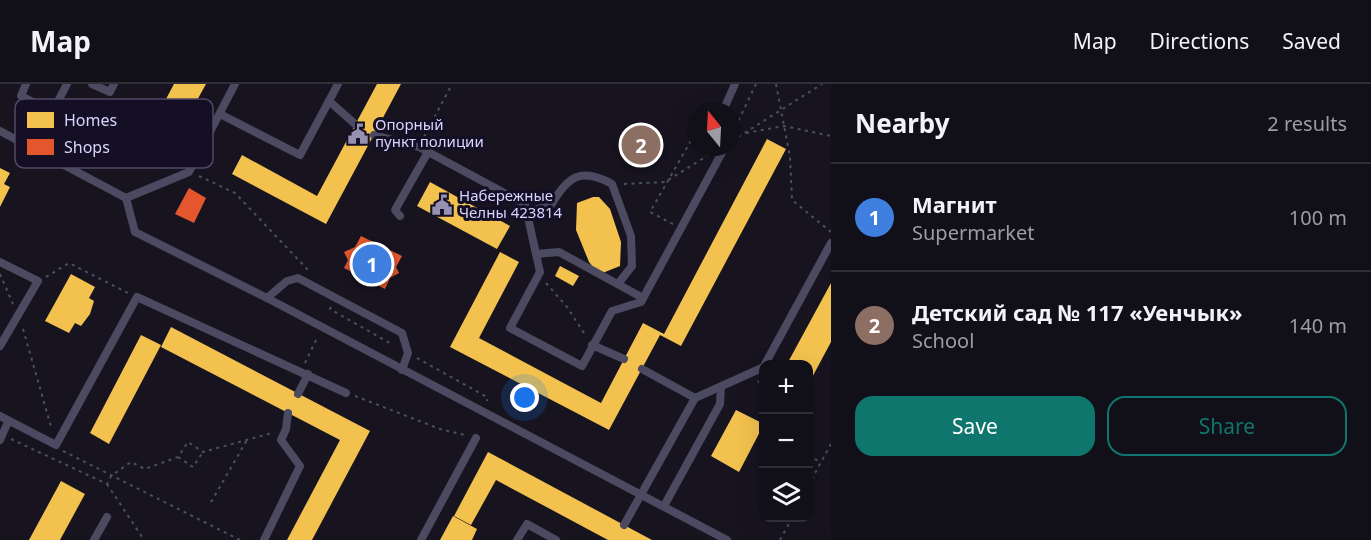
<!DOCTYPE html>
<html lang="en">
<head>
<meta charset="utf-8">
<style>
  :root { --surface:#110f18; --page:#1a1821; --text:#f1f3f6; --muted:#9c9ca2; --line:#302f37; --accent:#0f766e }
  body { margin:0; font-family:"Noto Sans",sans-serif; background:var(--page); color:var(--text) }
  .controls { position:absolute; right:18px; bottom:18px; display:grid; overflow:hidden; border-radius:12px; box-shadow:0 6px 24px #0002 }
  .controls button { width:54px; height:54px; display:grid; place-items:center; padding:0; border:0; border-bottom:2px solid var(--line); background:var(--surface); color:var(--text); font:30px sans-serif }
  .compass { position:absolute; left:687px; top:18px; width:54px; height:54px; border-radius:50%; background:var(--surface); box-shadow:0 6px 24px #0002; rotate:342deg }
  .you { position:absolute; left:525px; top:314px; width:21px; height:21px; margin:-15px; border:4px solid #fff; border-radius:50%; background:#1a73e8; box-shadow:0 0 0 9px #1a73e833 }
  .badge { display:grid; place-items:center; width:39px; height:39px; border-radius:50%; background:var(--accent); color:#fff; font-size:20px; font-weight:700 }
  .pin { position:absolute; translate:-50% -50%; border:3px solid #fff; box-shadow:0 2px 6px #0006 }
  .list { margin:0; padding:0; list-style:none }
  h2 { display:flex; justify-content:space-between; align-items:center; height:78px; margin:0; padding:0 24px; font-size:26px }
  h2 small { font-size:20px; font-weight:400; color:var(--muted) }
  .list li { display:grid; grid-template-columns:39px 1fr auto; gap:18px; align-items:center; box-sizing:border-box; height:108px; padding:0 24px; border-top:2px solid var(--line) }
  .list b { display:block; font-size:22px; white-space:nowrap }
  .list p { margin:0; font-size:20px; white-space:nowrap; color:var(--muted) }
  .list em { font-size:20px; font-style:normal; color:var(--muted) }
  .actions { display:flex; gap:12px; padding:18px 24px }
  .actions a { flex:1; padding:14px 0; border:2px solid var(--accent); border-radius:18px; text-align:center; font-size:21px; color:var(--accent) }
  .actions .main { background:var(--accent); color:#fff }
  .icon { flex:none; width:33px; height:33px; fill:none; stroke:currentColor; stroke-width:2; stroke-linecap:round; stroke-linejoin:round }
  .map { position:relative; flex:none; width:831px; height:456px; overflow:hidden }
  header { display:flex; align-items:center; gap:36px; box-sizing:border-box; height:84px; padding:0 30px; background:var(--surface); border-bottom:2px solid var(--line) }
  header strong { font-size:28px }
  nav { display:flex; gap:33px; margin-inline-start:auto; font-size:21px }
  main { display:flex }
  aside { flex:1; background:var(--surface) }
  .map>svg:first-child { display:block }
</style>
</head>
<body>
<header>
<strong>Map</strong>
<nav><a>Map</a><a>Directions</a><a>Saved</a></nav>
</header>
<main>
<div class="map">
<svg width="831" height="456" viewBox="0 0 831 456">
  <rect width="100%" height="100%" fill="#171420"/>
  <g fill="#f2c14e">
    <polygon points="174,0 206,0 173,60 149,47"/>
    <polygon points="377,0 401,0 326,140 232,90 242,71 317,112"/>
    <polygon points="767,55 786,65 681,262 660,251 609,346 450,263 500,168 519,178 479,254 601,319 643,239 664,250"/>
    <polygon points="0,84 10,89 4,100 10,103 0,123"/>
    <polygon points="430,98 510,142 497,165 417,122"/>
    <polygon points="593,113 599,113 610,125 621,158 620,182 605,188 598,189 589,178 576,146 577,119"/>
    <polygon points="560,182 579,192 573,202 555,192"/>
    <polygon points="71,190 95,203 89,214 94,217 90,230 81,242 75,239 69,249 45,237"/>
    <polygon points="831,199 831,258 808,301 808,280 787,280"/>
    <polygon points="171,243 370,347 312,456 287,456 340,356 161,263"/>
    <polygon points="141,251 161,261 109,360 90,349"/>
    <polygon points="736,326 764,340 739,388 711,372"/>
    <polygon points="488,368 652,456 608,456 496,396 471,441 454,432"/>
    <polygon points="61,397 85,410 60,456 29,456"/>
    <polygon points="453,432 477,445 472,456 440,456"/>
  </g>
  <g fill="#e4572e">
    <polygon points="189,104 206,114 194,139 175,130"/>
    <polygon points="361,152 402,172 396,183 399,189 390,194 385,205 344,184 348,176 344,168 355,163"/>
  </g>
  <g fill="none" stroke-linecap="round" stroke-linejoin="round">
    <g stroke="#475261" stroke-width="2" stroke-dasharray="3 4.5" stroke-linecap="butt">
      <polyline points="776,0 790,73 792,116 831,148"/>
      <polyline points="186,37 199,45"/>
      <polyline points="746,49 784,42 831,52"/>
      <polyline points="732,50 756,0"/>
      <polyline points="424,53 452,0"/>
      <polyline points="732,57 822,0"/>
      <polyline points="66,69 167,84"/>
      <polyline points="199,92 235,109 309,187"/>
      <polyline points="624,100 665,98 707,72"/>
      <polyline points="673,140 650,128 696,48"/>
      <polyline points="0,190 13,220"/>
      <polyline points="46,193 69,179 128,209"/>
      <polyline points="546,199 567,223 586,252"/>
      <polyline points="331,223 330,225 393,261"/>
      <polyline points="23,245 52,346"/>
      <polyline points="417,274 487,313 487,317"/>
      <polyline points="305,279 318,252"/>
      <polyline points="758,297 764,304"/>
      <polyline points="355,312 440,345 465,351"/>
      <polyline points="11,355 107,400 111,392 131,378 145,385 178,373 188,358 203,368 272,349"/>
      <polyline points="63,367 240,456"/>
      <polyline points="808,372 821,378"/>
      <polyline points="178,373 193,383 203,368"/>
      <polyline points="107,400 144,456"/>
      <polyline points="808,402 831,360"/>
      <polyline points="211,418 247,356"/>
      <polyline points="780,456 792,434"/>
    </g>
    <g stroke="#4c4a61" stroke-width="8">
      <polyline points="26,0 21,12 53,28"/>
      <polyline points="92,0 110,8 114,0"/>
      <polyline points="329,17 355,40"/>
      <polyline points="723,27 735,0"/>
      <polyline points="220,30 300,71 338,0"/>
      <polyline points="0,47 126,114 189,88 235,0"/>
      <polyline points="374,51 419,63 525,120 540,188 510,244 582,282 612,227 641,218 725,63"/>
      <polyline points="33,65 67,0"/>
      <polyline points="126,114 135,148 267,214 727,456"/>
      <path d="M 527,128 L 551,121 C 568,92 581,83 612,100 L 631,152 L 632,182 L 618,200"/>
      <polyline points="400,132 395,126 428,68"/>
      <polyline points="536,170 559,168 643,214"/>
      <polyline points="0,178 38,197 0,262"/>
      <polyline points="267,214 287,197 298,194 402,249 408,269 402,286"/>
      <polyline points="592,261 624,275"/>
      <polyline points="765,280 831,159"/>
      <polyline points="642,285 695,314"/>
      <polyline points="298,310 308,290"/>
      <polyline points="0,332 56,361 137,213 346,309"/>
      <polyline points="0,356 8,338"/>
      <polyline points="664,422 720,320 721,303"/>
      <polyline points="624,441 695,314 764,283"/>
      <polyline points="94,456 107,433"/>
      <polyline points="264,456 300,382 281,356 286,345 288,329"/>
      <polyline points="421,456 476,354"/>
      <polyline points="517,456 527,440 556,456"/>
    </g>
  </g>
  <defs>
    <g id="civic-bare" transform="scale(1.62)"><path d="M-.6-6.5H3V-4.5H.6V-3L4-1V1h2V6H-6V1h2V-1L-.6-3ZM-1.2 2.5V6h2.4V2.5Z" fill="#9691b0" stroke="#140f25" stroke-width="2.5" paint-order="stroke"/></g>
  </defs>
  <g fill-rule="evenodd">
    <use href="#civic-bare" x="358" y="50"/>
    <use href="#civic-bare" x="442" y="121"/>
  </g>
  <g text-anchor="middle" stroke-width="6" stroke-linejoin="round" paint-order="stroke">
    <g font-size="15" fill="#dbd4fe" stroke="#140f25" text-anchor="start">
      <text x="375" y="46">Опорный<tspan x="375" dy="17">пункт полиции</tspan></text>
      <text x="459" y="117">Набережные<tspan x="459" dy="17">Челны 423814</tspan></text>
    </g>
  </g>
  <rect x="15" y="15" width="198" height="69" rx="9" fill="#140f25" stroke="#504a66" stroke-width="1.5"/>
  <rect x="27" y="28" width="27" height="16" fill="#f2c14e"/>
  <rect x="27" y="55" width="27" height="16" fill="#e4572e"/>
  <g font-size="16" fill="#dbd4fe">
    <text x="64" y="42">Homes</text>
    <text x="64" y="69">Shops</text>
  </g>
</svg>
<div class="controls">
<button>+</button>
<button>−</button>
<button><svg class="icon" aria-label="layers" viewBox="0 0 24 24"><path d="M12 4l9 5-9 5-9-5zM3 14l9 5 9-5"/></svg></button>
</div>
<svg class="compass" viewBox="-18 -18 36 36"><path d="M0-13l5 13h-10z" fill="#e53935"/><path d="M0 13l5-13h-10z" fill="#9c9ca2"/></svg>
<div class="you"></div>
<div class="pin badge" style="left:372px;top:180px;background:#3f7fe0">1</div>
<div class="pin badge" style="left:641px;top:61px;background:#8d6e63">2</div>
</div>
<aside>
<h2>Nearby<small>2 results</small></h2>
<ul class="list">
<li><span class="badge" style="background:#3f7fe0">1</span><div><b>Магнит</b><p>Supermarket</p></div><em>100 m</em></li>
<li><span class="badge" style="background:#8d6e63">2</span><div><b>Детский сад № 117 «Уенчык»</b><p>School</p></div><em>140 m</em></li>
</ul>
<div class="actions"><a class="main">Save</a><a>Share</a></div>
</aside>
</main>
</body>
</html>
